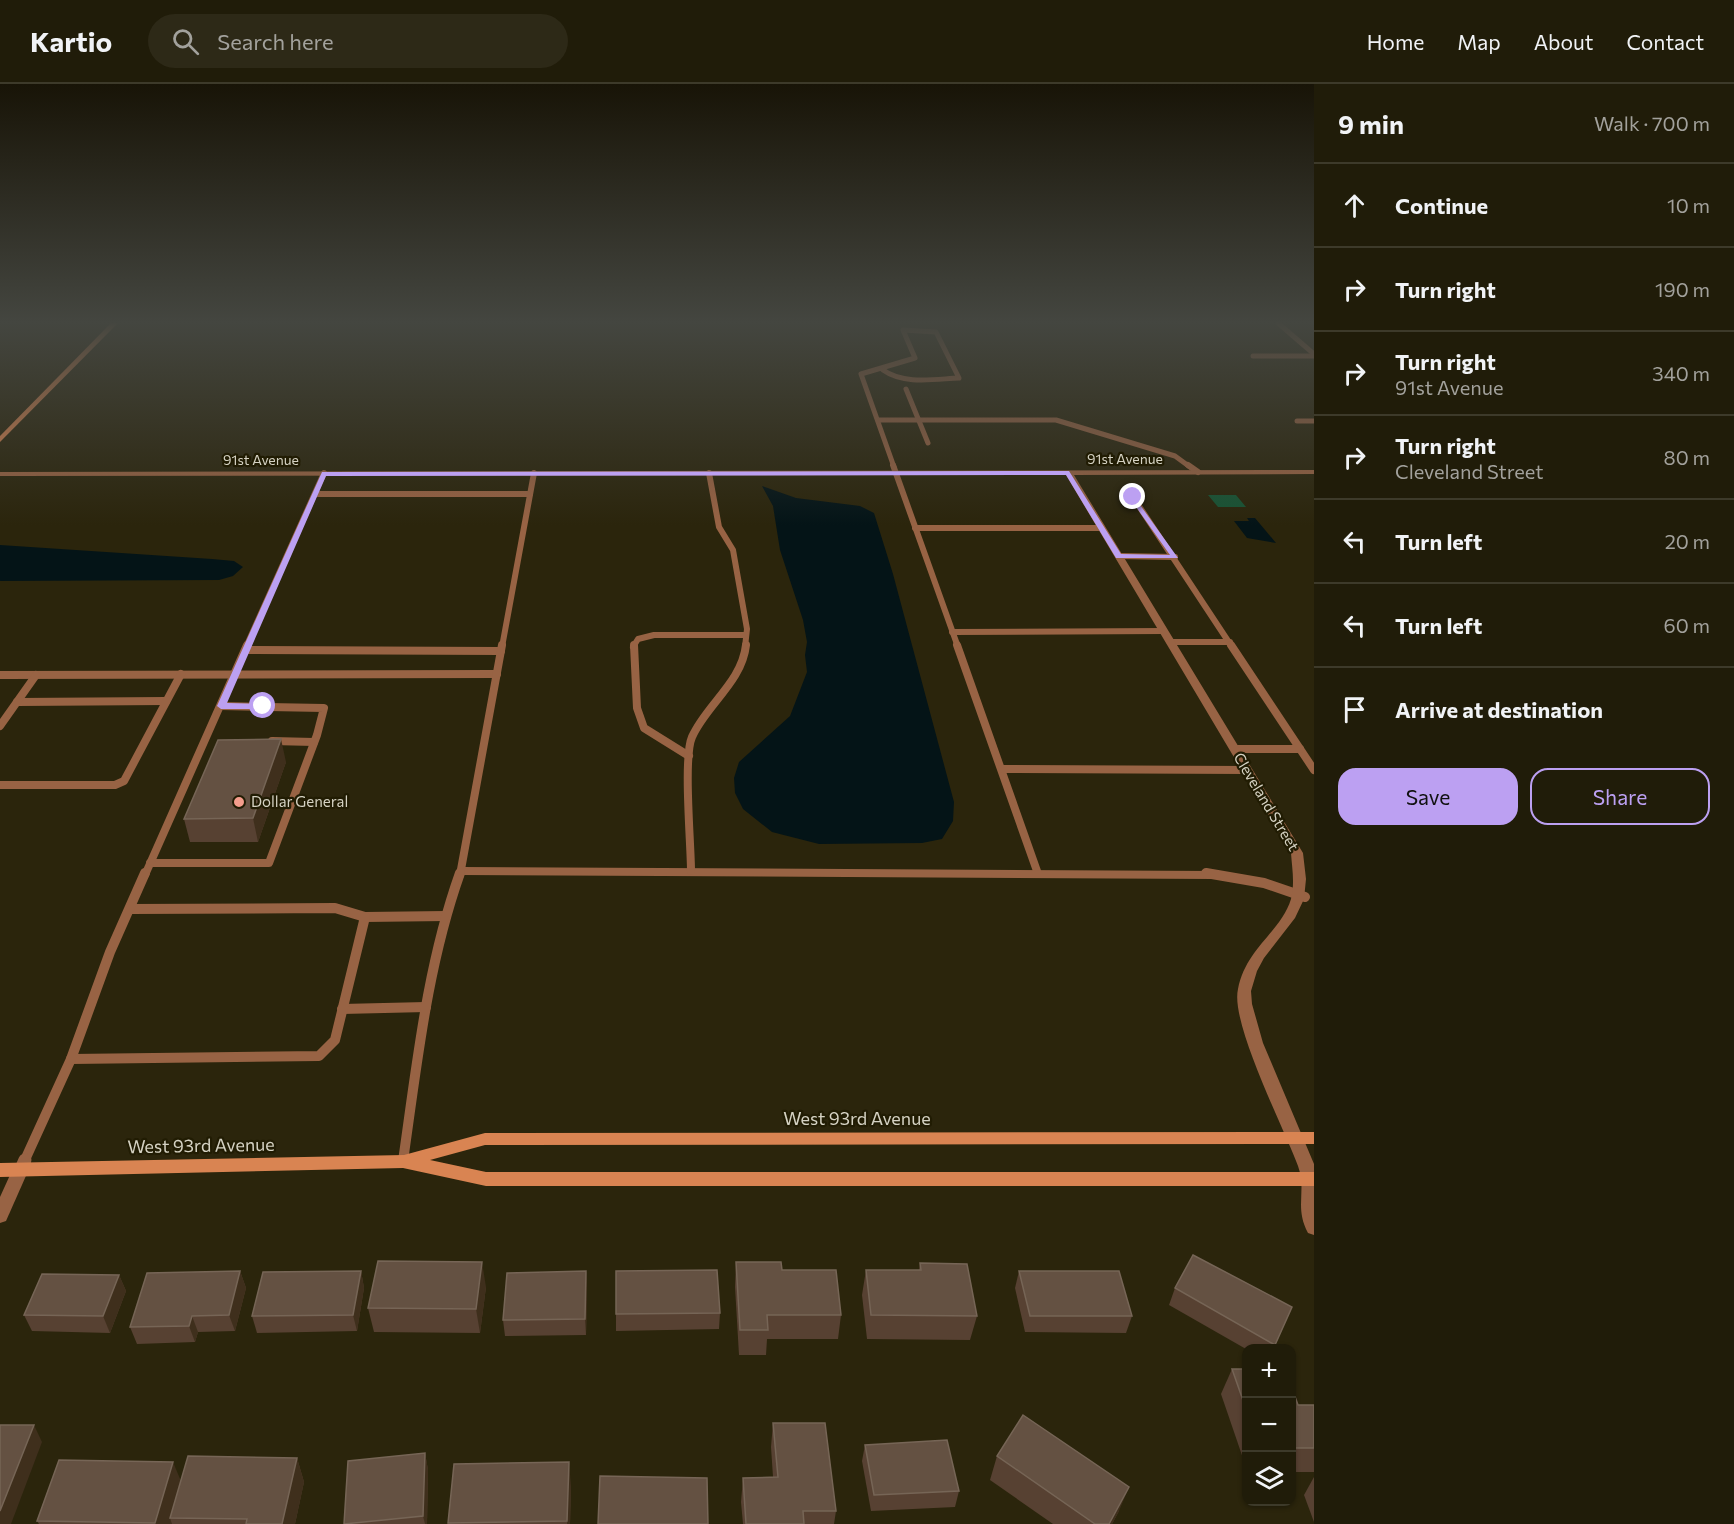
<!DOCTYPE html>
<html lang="en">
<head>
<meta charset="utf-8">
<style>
  :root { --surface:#201c09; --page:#2d2917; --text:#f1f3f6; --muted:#a2a19c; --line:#3d3a2a; --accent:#bca0f2 }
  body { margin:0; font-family:Commissioner,sans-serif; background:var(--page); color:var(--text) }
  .controls { position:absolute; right:18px; bottom:18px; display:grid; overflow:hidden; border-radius:12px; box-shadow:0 2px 4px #0004 }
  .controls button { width:54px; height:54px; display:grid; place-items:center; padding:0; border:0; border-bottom:2px solid var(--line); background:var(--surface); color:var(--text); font:30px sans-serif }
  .stop { position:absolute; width:18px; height:18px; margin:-14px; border:4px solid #bca0f2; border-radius:50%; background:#fff }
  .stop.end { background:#bca0f2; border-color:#fff; box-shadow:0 2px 6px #0008 }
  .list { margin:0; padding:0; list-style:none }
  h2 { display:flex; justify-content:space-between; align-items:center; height:78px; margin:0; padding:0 24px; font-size:26px }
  h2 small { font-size:20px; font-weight:400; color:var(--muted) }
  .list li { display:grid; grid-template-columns:39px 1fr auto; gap:18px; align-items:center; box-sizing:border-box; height:84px; padding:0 24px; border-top:2px solid var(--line) }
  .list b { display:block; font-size:22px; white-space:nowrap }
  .list p { margin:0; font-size:20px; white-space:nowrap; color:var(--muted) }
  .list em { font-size:20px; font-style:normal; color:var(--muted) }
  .actions { display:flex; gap:12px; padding:18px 24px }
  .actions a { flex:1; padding:14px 0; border:2px solid var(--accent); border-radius:18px; text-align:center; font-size:21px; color:var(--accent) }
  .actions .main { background:var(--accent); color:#111 }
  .icon { flex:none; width:33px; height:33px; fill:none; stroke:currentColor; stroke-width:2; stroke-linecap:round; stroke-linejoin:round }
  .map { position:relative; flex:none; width:1314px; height:1440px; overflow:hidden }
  header { display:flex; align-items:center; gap:36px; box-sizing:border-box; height:84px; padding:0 30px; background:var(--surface); border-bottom:2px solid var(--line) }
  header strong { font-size:28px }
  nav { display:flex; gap:33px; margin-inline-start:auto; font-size:21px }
  .search { width:420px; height:54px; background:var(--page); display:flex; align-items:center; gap:15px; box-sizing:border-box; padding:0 21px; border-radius:33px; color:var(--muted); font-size:22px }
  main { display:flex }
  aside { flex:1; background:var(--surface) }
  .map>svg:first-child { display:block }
</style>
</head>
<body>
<header>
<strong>Kartio</strong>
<div class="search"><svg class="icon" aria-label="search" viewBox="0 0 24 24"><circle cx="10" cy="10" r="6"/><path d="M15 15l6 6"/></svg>Search here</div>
<nav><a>Home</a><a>Map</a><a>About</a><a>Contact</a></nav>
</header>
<main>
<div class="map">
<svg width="1314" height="1440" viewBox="0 0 1314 1440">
  <rect width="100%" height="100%" fill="#2b250c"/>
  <polygon fill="#185334" points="1208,411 1236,411 1246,423 1218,423"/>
  <g fill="#041417">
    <polygon points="762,402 796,414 860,422 874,429 893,490 954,718 953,737 942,755 922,759 819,760 772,748 743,725 735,709 734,694 739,678 790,632 807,588 805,571 807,558 803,536 780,466 773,422"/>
    <polygon points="1247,434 1255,434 1276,459 1247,454 1234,437 1249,437"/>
    <polygon points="0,461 212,475 234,477 243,483 233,492 219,496 0,497"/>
  </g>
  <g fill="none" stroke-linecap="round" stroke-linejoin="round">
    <g stroke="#986344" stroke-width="5">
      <polyline points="1278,239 1314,270"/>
      <polyline points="1253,272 1314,272"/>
      <path d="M 883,286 C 904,301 935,295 959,294 L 936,248 L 903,246 L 915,274 L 861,290 L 894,383"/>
      <polyline points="906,305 928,359"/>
      <polyline points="878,336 1056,336 1175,372 1190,383"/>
      <polyline points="1297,337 1314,337"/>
    </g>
    <g stroke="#986344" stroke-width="6">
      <polyline points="893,381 958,563"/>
      <polyline points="1188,381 1198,388"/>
      <polyline points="709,389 719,443 733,466 747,545 745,563"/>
      <polyline points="315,410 530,410"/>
      <polyline points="1133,413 1232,563"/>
      <polyline points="915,444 1102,444"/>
      <polyline points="1119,472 1175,473"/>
      <polyline points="952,548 1164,547"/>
      <polyline points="1170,558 1230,558"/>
      <polyline points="246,563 324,389"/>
      <polyline points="502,563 534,389"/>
      <polyline points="633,563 638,555 654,551 746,551"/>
    </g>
    <g stroke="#986344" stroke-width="8">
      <polyline points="634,561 637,624 644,644 689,672"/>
      <polyline points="957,561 1037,787"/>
      <polyline points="1231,561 1314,686"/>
      <polyline points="246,566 501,567"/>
      <polyline points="0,591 497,590"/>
      <polyline points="17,618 166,617"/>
      <polyline points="0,642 36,591"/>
      <polyline points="272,657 314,658"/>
      <polyline points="1235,665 1300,665"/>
      <polyline points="1002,685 1247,686"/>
      <polyline points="0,701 115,701 124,697 181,590"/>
      <polyline points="150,779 269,779 317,651 324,624 221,622"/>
      <polyline points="461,787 1214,791"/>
      <path d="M 691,787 C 691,760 683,673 692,653 C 706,621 742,598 746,561"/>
      <polyline points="145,791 247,561"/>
      <polyline points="460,791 502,561"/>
    </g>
    <g stroke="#986344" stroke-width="10">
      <polyline points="1206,789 1264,799 1305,813"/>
      <polyline points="365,833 446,832"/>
      <polyline points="342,925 426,923"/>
      <polyline points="71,975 319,972 335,956 365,833 335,824 130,825"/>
      <path d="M 403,1077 C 417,980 427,882 460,789"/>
      <polyline points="24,1078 71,975 110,868 145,789"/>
    </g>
    <polyline stroke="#986344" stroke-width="13" points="21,1085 25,1076"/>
    <g fill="#986344" fill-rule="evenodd">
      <path d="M 1314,386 L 1314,390 L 1074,391 L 1303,769 L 1306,795 L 1304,815 L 1295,834 L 1264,874 L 1257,887 L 1251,907 L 1252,920 L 1263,959 L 1314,1080 L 1314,1151 L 1308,1149 C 1294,1123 1307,1107 1298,1082 C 1284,1044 1230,939 1238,905 C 1246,864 1281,848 1291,815 C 1295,799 1292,784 1291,769 L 1066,391 L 0,392 L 0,388 Z"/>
      <polygon points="21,1078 27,1080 29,1085 6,1137 0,1139 0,1113 15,1080"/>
    </g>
    <g fill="#d98452" fill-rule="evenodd">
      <polygon points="111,239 118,239 0,358 0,352"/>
      <polygon points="1314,1048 1314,1060 485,1061 430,1076 486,1088 1314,1088 1314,1102 486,1102 403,1084 0,1093 0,1079 404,1071 485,1049"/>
    </g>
  </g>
  <g fill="#574132">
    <polygon points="286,678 258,758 190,758 184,735"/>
    <polygon points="736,1178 782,1186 841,1231 838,1255 767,1255 766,1271 739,1271 735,1203"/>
    <polygon points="920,1179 977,1232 970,1256 867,1255 862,1211 866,1186 919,1186"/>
    <polygon points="240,1187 246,1204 235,1247 198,1248 195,1258 137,1260 130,1243"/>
    <polygon points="361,1187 364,1204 357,1247 257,1249 252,1232"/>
    <polygon points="586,1187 587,1204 586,1251 505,1252 503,1236"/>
    <polygon points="1019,1187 1132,1232 1126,1249 1025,1248 1015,1204"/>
    <polygon points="119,1191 126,1207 110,1249 32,1247 24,1231"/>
    <polygon points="486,1203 480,1249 374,1248 368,1224"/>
    <polygon points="1175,1204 1292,1223 1274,1264 1246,1264 1246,1265 1169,1221"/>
    <polygon points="720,1229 719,1245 616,1247 616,1230"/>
    <polygon points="1232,1285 1246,1285 1246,1383 1221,1310"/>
    <polygon points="1292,1304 1298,1321 1314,1321 1314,1388 1292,1388"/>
    <polygon points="773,1339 836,1427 834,1440 743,1440 741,1418 743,1394 773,1393 771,1363"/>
    <polygon points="865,1361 959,1407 955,1423 871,1427 862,1377"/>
    <polygon points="425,1369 428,1386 427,1440 344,1440"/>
    <polygon points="997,1372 1119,1427 1112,1440 1053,1440 990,1396"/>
    <polygon points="297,1374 304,1398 295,1440 39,1440 37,1437 181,1396"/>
    <polygon points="1314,1393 1314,1438 1304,1411"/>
    <polygon points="571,1402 570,1440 448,1440 448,1439"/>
  </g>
  <g fill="#3f2f1c">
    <polygon points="281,655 286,678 258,758 253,734"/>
    <polygon points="482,1178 486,1203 480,1249 476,1225"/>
    <polygon points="240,1187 246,1204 235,1247 229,1231"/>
    <polygon points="361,1187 364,1204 357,1247 353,1231"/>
    <polygon points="586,1187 587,1204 586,1251 585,1235"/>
    <polygon points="119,1191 126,1207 110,1249 103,1232"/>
    <polygon points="192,1232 198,1248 195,1258 189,1242"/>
    <polygon points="34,1341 42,1358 11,1440 0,1440 0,1427"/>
    <polygon points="425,1369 428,1386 427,1440 425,1440 423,1432"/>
    <polygon points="297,1374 304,1398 295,1440 282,1440"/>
    <polygon points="173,1378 183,1402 170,1434 172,1440 155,1440 155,1439"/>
    <polygon points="569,1378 571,1402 570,1440 567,1440"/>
    <polygon points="1129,1403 1119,1427 1112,1440 1109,1440"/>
  </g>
  <g fill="#645142" stroke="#766556" stroke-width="1.5">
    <polygon points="281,655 253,734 184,735 218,656"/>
    <polygon points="1193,1171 1292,1223 1275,1261 1175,1204"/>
    <polygon points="378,1177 482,1178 476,1225 368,1224"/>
    <polygon points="736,1178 781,1178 782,1186 836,1186 841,1231 767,1231 768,1246 740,1246"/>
    <polygon points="920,1179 967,1180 977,1232 871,1231 866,1186 921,1186"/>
    <polygon points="717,1186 720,1229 616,1230 616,1187"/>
    <polygon points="240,1187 229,1231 192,1232 189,1242 130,1243 147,1189"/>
    <polygon points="361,1187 353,1231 252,1232 263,1188"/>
    <polygon points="586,1187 585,1235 503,1236 507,1189"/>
    <polygon points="1019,1187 1119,1187 1132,1232 1030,1232"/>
    <polygon points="42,1190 119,1191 103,1232 24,1231"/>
    <polygon points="1232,1285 1246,1285 1246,1325"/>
    <polygon points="1292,1304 1298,1321 1314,1321 1314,1364 1292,1364"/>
    <polygon points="1023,1331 1129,1403 1109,1440 1095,1440 997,1372"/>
    <polygon points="773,1339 825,1339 836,1427 803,1427 804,1440 746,1440 743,1394 778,1393"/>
    <polygon points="0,1341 34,1341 0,1427"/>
    <polygon points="947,1356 959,1407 874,1411 865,1361"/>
    <polygon points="425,1369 423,1432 344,1440 348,1377"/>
    <polygon points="188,1372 297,1374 282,1440 246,1440 247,1435 170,1434"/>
    <polygon points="59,1376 173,1378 155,1439 37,1437"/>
    <polygon points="569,1378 567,1437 448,1439 454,1380"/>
    <polygon points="600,1392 707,1394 708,1440 598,1440"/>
  </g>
  <linearGradient id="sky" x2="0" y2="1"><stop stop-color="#181407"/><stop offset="0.54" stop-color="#444640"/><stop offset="1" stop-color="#444640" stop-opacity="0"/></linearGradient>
  <rect width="1314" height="441" fill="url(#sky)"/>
  <polygon fill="#bca0f2" points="1069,387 1121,470 1170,471 1129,413 1133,411 1178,474 1116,474 1066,391 326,392 227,619 263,620 267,622 263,625 221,625 217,622 322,388"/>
  <circle fill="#f49d8c" stroke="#211c03" stroke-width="2" cx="239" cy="718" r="6"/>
  <g text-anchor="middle" stroke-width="4.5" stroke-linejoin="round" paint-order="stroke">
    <g font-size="14" fill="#d5d2c3" stroke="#211c03">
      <text x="1125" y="380">91st Avenue</text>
      <text x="261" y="381">91st Avenue</text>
    </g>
    <g font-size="15" fill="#d5d2c3" stroke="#211c03" text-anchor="start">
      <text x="251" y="723">Dollar General</text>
    </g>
    <g font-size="15" fill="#d5d2c3" stroke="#211c03">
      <text transform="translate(1266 718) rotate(59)" y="5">Cleveland Street</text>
    </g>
    <g font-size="18" fill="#d5d2c3" stroke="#211c03">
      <text x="857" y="1041">West 93rd Avenue</text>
      <text transform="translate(201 1062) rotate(-1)" y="6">West 93rd Avenue</text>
    </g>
  </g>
</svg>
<div class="controls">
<button>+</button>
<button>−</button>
<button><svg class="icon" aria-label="layers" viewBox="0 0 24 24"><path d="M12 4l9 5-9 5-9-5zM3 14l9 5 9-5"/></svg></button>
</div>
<div class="stop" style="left:263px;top:622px"></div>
<div class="stop end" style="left:1133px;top:413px"></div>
</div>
<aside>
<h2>9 min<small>Walk · 700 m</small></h2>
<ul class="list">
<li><svg class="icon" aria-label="ahead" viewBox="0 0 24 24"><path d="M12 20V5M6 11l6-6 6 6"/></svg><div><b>Continue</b></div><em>10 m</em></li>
<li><svg class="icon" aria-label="right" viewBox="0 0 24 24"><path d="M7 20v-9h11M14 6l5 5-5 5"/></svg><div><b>Turn right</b></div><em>190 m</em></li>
<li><svg class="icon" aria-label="right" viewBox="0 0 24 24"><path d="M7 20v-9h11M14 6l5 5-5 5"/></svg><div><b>Turn right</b><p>91st Avenue</p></div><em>340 m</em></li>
<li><svg class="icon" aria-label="right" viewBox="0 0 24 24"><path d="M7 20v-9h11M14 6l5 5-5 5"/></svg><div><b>Turn right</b><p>Cleveland Street</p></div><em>80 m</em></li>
<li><svg class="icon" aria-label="left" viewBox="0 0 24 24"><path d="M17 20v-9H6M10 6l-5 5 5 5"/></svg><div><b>Turn left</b></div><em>20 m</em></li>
<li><svg class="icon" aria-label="left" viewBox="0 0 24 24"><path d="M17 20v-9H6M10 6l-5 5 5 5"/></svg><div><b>Turn left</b></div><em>60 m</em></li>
<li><svg class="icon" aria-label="arrive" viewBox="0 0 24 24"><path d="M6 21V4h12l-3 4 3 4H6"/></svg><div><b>Arrive at destination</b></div></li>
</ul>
<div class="actions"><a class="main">Save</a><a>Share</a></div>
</aside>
</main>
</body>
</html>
